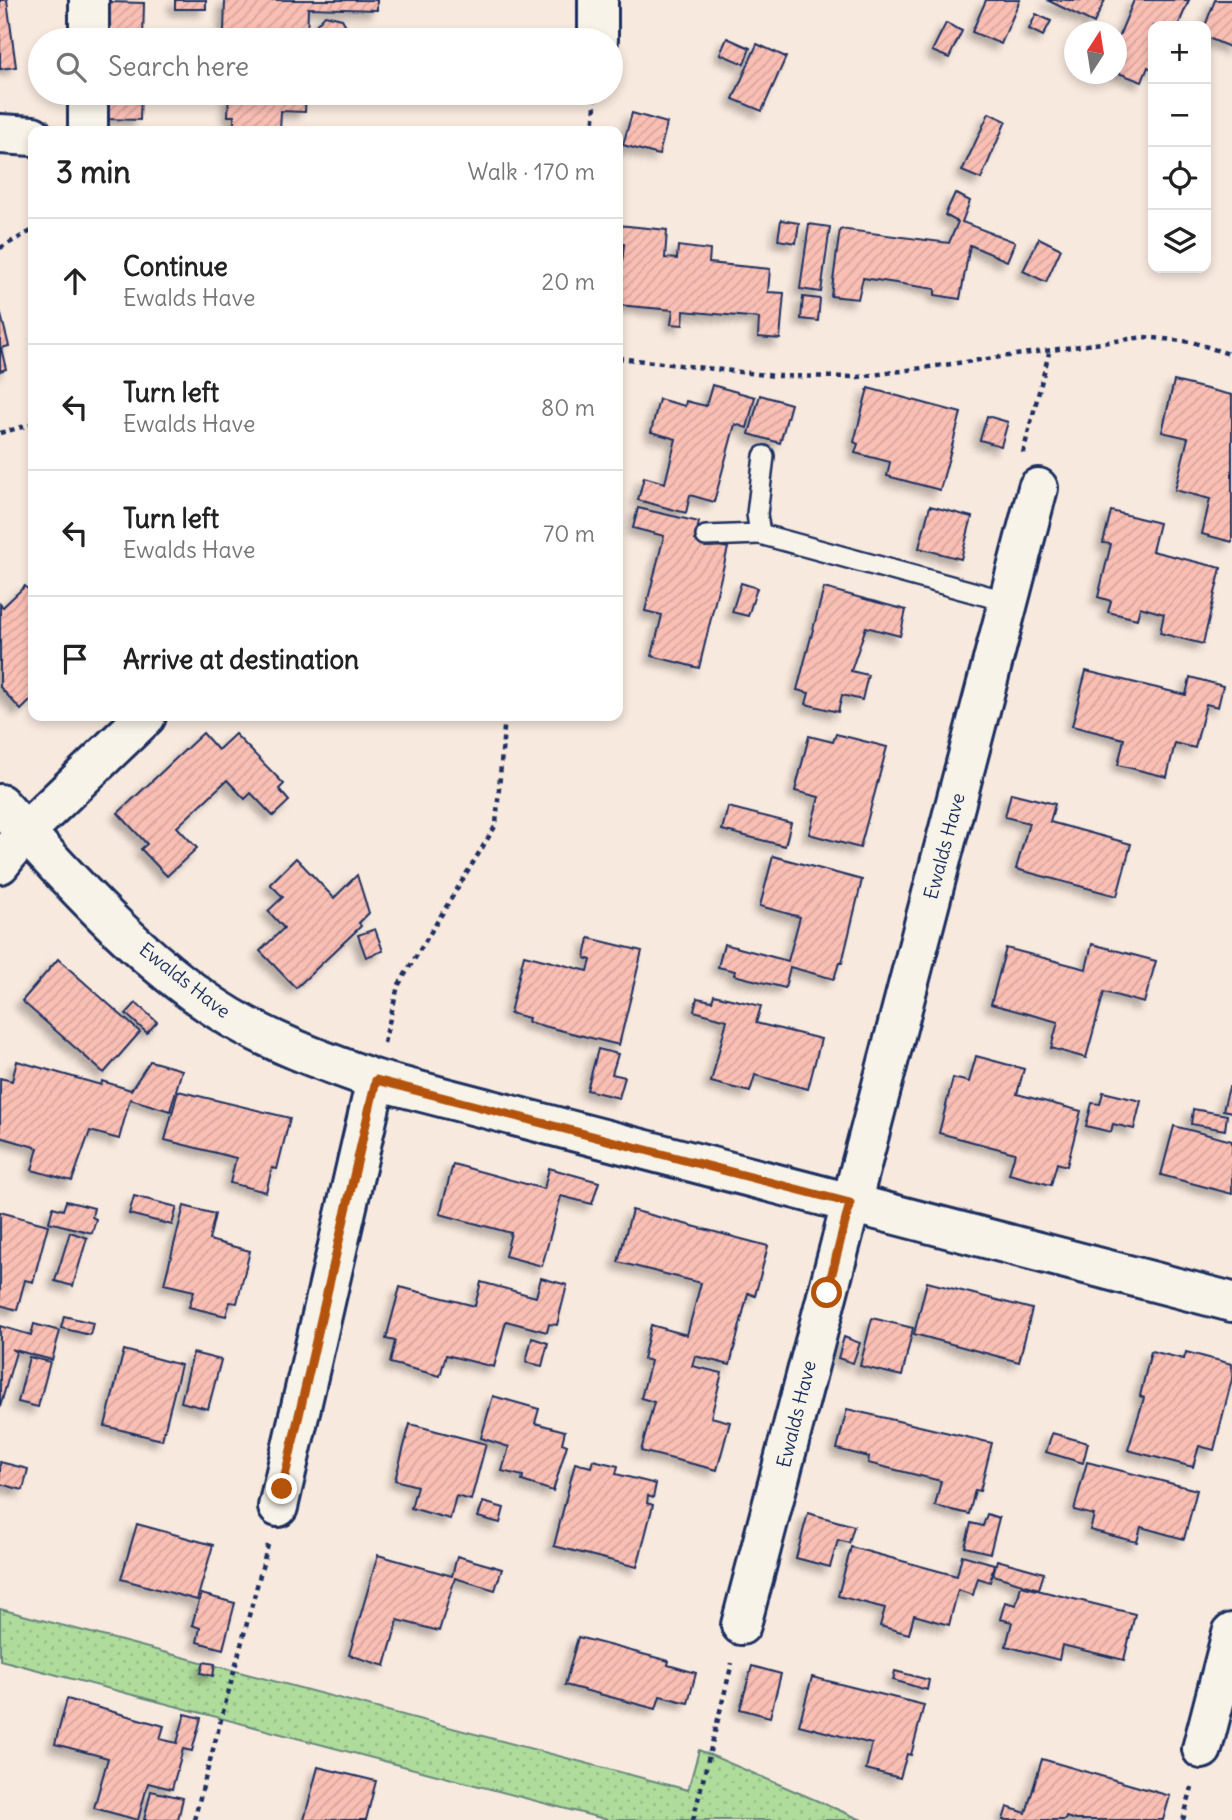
<!DOCTYPE html>
<html lang="en">
<head>
<meta charset="utf-8">
<style>
  :root { --surface:#fff; --page:#f6f6f6; --text:#222; --muted:#767676; --line:#e0e0e0 }
  body { margin:0; font-family:Delius,sans-serif; background:var(--page); color:var(--text) }
  .controls { position:absolute; right:21px; top:21px; display:grid; overflow:hidden; border-radius:14px; box-shadow:0 4px 10px #0003 }
  .controls button { width:63px; height:63px; display:grid; place-items:center; padding:0; border:0; border-bottom:2px solid var(--line); background:var(--surface); color:var(--text); font:35px sans-serif }
  .compass { position:absolute; left:1064px; top:21px; width:63px; height:63px; border-radius:50%; background:var(--surface); box-shadow:0 4px 10px #0003; rotate:12deg }
  .stop { position:absolute; width:21px; height:21px; margin:-16px; border:5px solid #b45309; border-radius:50%; background:#fff }
  .stop.end { background:#b45309; border-color:#fff; box-shadow:0 2px 7px #0008 }
  .list { margin:0; padding:0; list-style:none }
  h2 { display:flex; justify-content:space-between; align-items:center; height:91px; margin:0; padding:0 28px; font-size:30px }
  h2 small { font-size:23px; font-weight:400; color:var(--muted) }
  .list li { display:grid; grid-template-columns:46px 1fr auto; gap:21px; align-items:center; box-sizing:border-box; height:126px; padding:0 28px; border-top:2px solid var(--line) }
  .list b { display:block; font-size:26px; white-space:nowrap }
  .list p { margin:0; font-size:23px; white-space:nowrap; color:var(--muted) }
  .list em { font-size:23px; font-style:normal; color:var(--muted) }
  .icon { flex:none; width:38px; height:38px; fill:none; stroke:currentColor; stroke-width:2; stroke-linecap:round; stroke-linejoin:round }
  .map { position:relative; flex:none; width:1232px; height:1820px; overflow:hidden }
  .search { position:absolute; background:var(--surface); box-shadow:0 4px 10px #0003; left:28px; top:28px; width:595px; height:77px; display:flex; align-items:center; gap:18px; box-sizing:border-box; padding:0 24px; border-radius:38px; color:var(--muted); font-size:26px }
  .panel { position:absolute; background:var(--surface); box-shadow:0 4px 10px #0003; left:28px; top:126px; width:595px; height:595px; border-radius:14px }
  .map>svg:first-child { display:block }
</style>
</head>
<body>
<div class="map">
<svg width="1232" height="1820" viewBox="0 0 1232 1820">
  <defs>
    <pattern id="green-dots" width="8" height="8" patternUnits="userSpaceOnUse" patternTransform="scale(1.75)"><rect width="8" height="8" fill="#afdc9b"/><path d="M2 2h.1M6 6h.1" fill="none" stroke="#96bd88" stroke-width="1.8" stroke-linecap="round"/></pattern>
    <pattern id="building-hatch" width="6" height="6" patternUnits="userSpaceOnUse" patternTransform="scale(1.75)"><rect width="6" height="6" fill="#fabfb4"/><path d="M-1 1l2-2M0 6l6-6M5 7l2-2" fill="none" stroke="#d6a49d"/></pattern>
    <filter id="shadow"><feDropShadow dx="-6" dy="6" stdDeviation="3.5" flood-color="#0004"/></filter>
  </defs>
  <rect width="100%" height="100%" fill="#f8e9de"/>
  <filter id="ink" filterUnits="userSpaceOnUse"><feTurbulence type="fractalNoise" baseFrequency=".0143" numOctaves="2"/><feDisplacementMap in="SourceGraphic" scale="14" xChannelSelector="R" yChannelSelector="G"/><feConvolveMatrix kernelMatrix="1 2 1 2 8 2 1 2 1" color-interpolation-filters="sRGB"/></filter>
  <g filter="url(#ink)">
    <polygon fill="url(#green-dots)" stroke="#65867c" stroke-width="2" points="0,1609 688,1790 699,1750 862,1820 608,1820 0,1660"/>
    <g fill="url(#building-hatch)" stroke="#1b2f5e" stroke-width="2" filter="url(#shadow)">
      <polygon points="0,0 7,0 16,67 0,69"/>
      <rect x="175" y="0" width="31" height="9"/>
      <polygon points="225,0 377,0 377,10 308,8 307,40 230,40 230,33 224,33"/>
      <polygon points="986,0 1020,0 1001,44 972,32"/>
      <polygon points="1047,0 1105,0 1094,23"/>
      <polygon points="1134,0 1189,0 1178,26 1153,26 1153,70 1148,67 1142,82 1116,72 1116,43"/>
      <polygon points="1215,0 1232,0 1232,48 1206,37 1205,26"/>
      <polygon points="110,2 144,3 143,40 109,40"/>
      <polygon points="1036,14 1051,21 1043,36 1029,29"/>
      <polygon points="325,15 342,19 348,29 346,40 316,40 314,27"/>
      <polygon points="946,23 962,31 949,58 932,51"/>
      <polygon points="727,38 750,48 744,64 720,54"/>
      <polygon points="757,44 786,57 762,111 733,99"/>
      <polygon points="107,93 141,93 140,120 106,119"/>
      <polygon points="229,93 306,93 305,112 281,111 280,131 234,131 234,116 228,116"/>
      <polygon points="632,113 667,123 659,155 623,145"/>
      <polygon points="989,113 1006,121 981,179 962,171"/>
      <polygon points="955,193 970,201 962,222 1015,242 1007,261 970,245 960,299 935,295 935,289 863,278 858,299 831,296 840,229 949,243 958,222 945,215"/>
      <polygon points="781,220 799,223 796,243 778,240"/>
      <polygon points="809,224 830,227 821,292 800,289"/>
      <polygon points="618,225 667,230 665,258 677,259 678,246 710,250 709,263 770,269 768,292 784,293 780,339 758,337 759,318 684,311 683,325 671,324 673,310 618,305 624,244 618,244"/>
      <polygon points="1039,238 1061,249 1046,282 1023,271"/>
      <polygon points="803,297 820,299 818,321 801,319"/>
      <polygon points="0,311 9,346 1,348 6,369 0,371"/>
      <polygon points="1174,381 1232,395 1232,542 1202,534 1210,499 1175,490 1188,438 1162,432"/>
      <polygon points="712,385 755,397 747,428 735,424 714,502 690,495 686,513 638,500 644,477 665,483 676,439 651,432 659,399 685,406 686,401 706,406"/>
      <polygon points="868,388 961,413 940,490 887,476 890,462 855,453 858,444 854,442"/>
      <polygon points="760,395 791,404 780,443 749,434"/>
      <polygon points="987,416 1008,422 1001,446 980,440"/>
      <polygon points="930,506 972,517 961,559 919,548"/>
      <polygon points="638,508 699,522 695,540 728,548 699,668 652,656 662,615 645,611 664,536 633,528"/>
      <polygon points="1111,511 1159,523 1152,551 1221,568 1203,644 1160,633 1164,614 1140,607 1137,619 1108,612 1111,601 1098,597 1111,544 1103,543"/>
      <polygon points="741,583 757,588 748,616 732,612"/>
      <polygon points="25,586 33,595 33,698 21,710 0,687 0,604 3,607"/>
      <polygon points="824,588 906,610 900,636 866,627 851,671 868,675 862,700 842,695 838,712 806,704 809,693 797,690"/>
      <polygon points="1086,671 1186,695 1190,677 1223,686 1218,707 1206,704 1195,748 1175,743 1167,777 1118,765 1124,739 1072,726"/>
      <polygon points="203,733 218,750 235,734 284,784 279,789 289,801 273,816 251,793 245,799 227,780 177,827 197,848 167,876 141,849 147,844 118,813"/>
      <polygon points="836,734 887,747 860,848 809,834 819,797 795,791 809,736 833,742"/>
      <polygon points="1011,793 1055,804 1050,822 1131,844 1117,896 1016,869 1029,823 1005,817"/>
      <polygon points="728,807 791,823 785,846 722,830"/>
      <polygon points="773,856 862,880 842,963 839,963 834,979 790,967 785,988 734,975 735,971 718,967 724,944 788,961 800,917 760,906"/>
      <polygon points="296,858 334,898 357,875 369,913 359,923 361,926 296,988 260,951 284,928 268,911 283,897 270,884"/>
      <polygon points="375,929 383,951 366,957 358,935"/>
      <polygon points="589,938 642,951 619,1045 528,1022 529,1018 510,1013 524,955 588,971 591,960 585,958"/>
      <polygon points="1092,944 1156,961 1144,1003 1104,992 1086,1058 1051,1048 1058,1022 991,1004 1006,948 1086,969"/>
      <polygon points="58,959 140,1032 104,1073 22,1001"/>
      <polygon points="714,995 761,1006 756,1023 821,1039 808,1089 755,1075 750,1092 711,1082 727,1020 694,1011 697,998 712,1001"/>
      <polygon points="136,1003 157,1022 147,1033 126,1014"/>
      <polygon points="598,1049 618,1054 612,1074 625,1077 619,1098 587,1090"/>
      <polygon points="976,1056 1024,1069 1017,1094 1081,1111 1067,1166 1057,1163 1051,1185 1009,1174 1015,1153 939,1133 953,1078 969,1082"/>
      <polygon points="17,1061 101,1085 102,1081 131,1090 150,1061 182,1070 170,1111 130,1099 119,1139 90,1131 72,1181 32,1170 38,1148 0,1137 0,1078 12,1081"/>
      <polygon points="1229,1087 1232,1087 1232,1112 1223,1110"/>
      <polygon points="178,1091 290,1118 277,1169 272,1168 266,1192 230,1183 236,1158 165,1140"/>
      <polygon points="1103,1092 1141,1101 1134,1129 1113,1124 1111,1132 1086,1126 1092,1103 1100,1104"/>
      <polygon points="1193,1109 1227,1115 1225,1130 1191,1124"/>
      <polygon points="1174,1126 1232,1141 1232,1194 1161,1175"/>
      <polygon points="453,1164 544,1189 549,1168 599,1182 592,1204 561,1196 542,1266 505,1256 511,1233 440,1214"/>
      <polygon points="134,1196 177,1207 172,1225 129,1214"/>
      <polygon points="66,1201 94,1208 92,1217 96,1219 92,1233 49,1222 53,1207 63,1210"/>
      <polygon points="184,1206 215,1214 209,1240 250,1251 237,1303 230,1302 226,1316 189,1307 194,1291 164,1284"/>
      <polygon points="632,1210 768,1246 755,1296 748,1293 730,1365 695,1356 692,1366 722,1373 711,1417 730,1422 717,1470 641,1451 654,1402 641,1398 651,1361 643,1359 651,1325 687,1335 701,1283 618,1262"/>
      <polygon points="0,1212 48,1225 33,1282 25,1280 17,1310 0,1305"/>
      <polygon points="70,1232 87,1238 73,1286 55,1281"/>
      <polygon points="541,1278 567,1285 557,1325 549,1324 547,1332 506,1321 494,1367 446,1355 440,1376 390,1363 395,1341 386,1339 400,1287 475,1306 481,1282 536,1297"/>
      <polygon points="927,1282 1032,1309 1019,1362 914,1334"/>
      <polygon points="64,1316 93,1323 90,1335 61,1328"/>
      <polygon points="872,1318 913,1328 902,1376 860,1366"/>
      <polygon points="34,1324 60,1331 52,1360 11,1349 16,1352 0,1407 0,1326 31,1335"/>
      <polygon points="844,1337 860,1343 853,1363 838,1358"/>
      <polygon points="532,1338 548,1343 542,1366 526,1362"/>
      <polygon points="124,1350 181,1365 162,1440 105,1426"/>
      <polygon points="1151,1351 1184,1359 1186,1352 1232,1364 1232,1379 1214,1450 1199,1446 1193,1467 1128,1450 1144,1398 1140,1396"/>
      <polygon points="193,1353 221,1360 208,1409 181,1402"/>
      <polygon points="29,1357 50,1362 38,1407 18,1402"/>
      <polygon points="493,1396 539,1409 535,1423 565,1431 562,1443 567,1445 553,1491 522,1481 523,1476 502,1471 509,1447 481,1438"/>
      <polygon points="847,1409 992,1443 980,1491 975,1490 969,1514 935,1506 941,1481 868,1463 869,1457 837,1449"/>
      <polygon points="410,1424 486,1444 471,1500 456,1496 450,1519 411,1508 417,1486 395,1480"/>
      <polygon points="1052,1433 1088,1443 1083,1463 1046,1452"/>
      <polygon points="593,1460 618,1466 616,1474 656,1484 653,1498 648,1496 647,1503 653,1505 637,1567 554,1546 575,1463 591,1467"/>
      <polygon points="0,1462 28,1469 23,1490 0,1484"/>
      <polygon points="1087,1462 1197,1490 1184,1539 1141,1527 1137,1542 1090,1530 1094,1515 1074,1510"/>
      <polygon points="483,1502 504,1508 500,1523 478,1517"/>
      <polygon points="808,1513 854,1526 849,1543 838,1540 830,1567 796,1558"/>
      <polygon points="987,1514 999,1518 990,1553 965,1547 971,1523 983,1526"/>
      <polygon points="137,1524 213,1545 197,1600 121,1579"/>
      <polygon points="851,1547 957,1576 962,1555 994,1564 990,1582 978,1578 973,1595 958,1590 949,1625 914,1615 909,1634 880,1626 885,1608 838,1596"/>
      <polygon points="378,1555 452,1576 457,1556 502,1569 495,1590 455,1578 439,1631 398,1620 385,1666 349,1655"/>
      <polygon points="997,1560 1044,1573 1039,1589 993,1575"/>
      <polygon points="1021,1586 1135,1614 1124,1660 1062,1645 1059,1660 1006,1646 1012,1622 1000,1619 1005,1602 1016,1605"/>
      <polygon points="201,1594 235,1603 223,1649 197,1642 200,1628 192,1625"/>
      <polygon points="578,1637 669,1661 668,1665 696,1673 688,1703 660,1696 656,1709 565,1685"/>
      <polygon points="204,1662 215,1664 213,1676 201,1673"/>
      <polygon points="752,1666 781,1674 770,1717 740,1709"/>
      <polygon points="895,1671 929,1680 927,1690 893,1680"/>
      <polygon points="812,1677 924,1705 911,1755 907,1754 900,1778 866,1769 872,1744 799,1725"/>
      <polygon points="67,1699 164,1726 160,1739 177,1743 185,1714 201,1718 192,1751 183,1749 172,1789 148,1783 138,1820 94,1808 108,1758 55,1744"/>
      <polygon points="1042,1759 1170,1796 1163,1820 1076,1820 1066,1817 1065,1820 1003,1820 1007,1807 1026,1813"/>
      <polygon points="318,1767 376,1781 366,1820 304,1820"/>
      <polygon points="151,1791 183,1798 178,1820 144,1820"/>
    </g>
    <g fill="none" stroke-linecap="round" stroke-linejoin="round">
      <g stroke="#1b2f5e" stroke-width="24">
        <g id="lane">
          <polyline points="760,534 1009,602"/>
          <polyline points="706,536 760,534 757,514 764,456"/>
        </g>
      </g>
      <g stroke="#1b2f5e" stroke-width="44">
        <g id="street">
          <polyline points="89,40 89,0"/>
          <polyline points="598,40 598,0"/>
          <polyline points="88,131 88,93"/>
          <polyline points="0,134 33,136"/>
          <path d="M 0,804 C 68,879 155,977 244,1025 C 286,1048 331,1064 376,1080"/>
          <polyline points="0,864 25,832 146,716"/>
          <polyline points="278,1507 376,1080 1232,1302"/>
          <polyline points="741,1625 1038,488"/>
          <polyline points="1202,1749 1232,1633"/>
        </g>
      </g>
      <g stroke="#1b2f5e" stroke-width="4.5" stroke-dasharray="5 5" stroke-linecap="butt">
        <polyline points="593,131 596,93"/>
        <polyline points="0,248 33,230"/>
        <polyline points="618,358 775,376 858,377 1144,337 1192,342 1232,355"/>
        <polyline points="0,433 33,424"/>
        <polyline points="1023,453 1049,353"/>
        <polyline points="384,1043 398,986 496,825 505,716"/>
        <polyline points="194,1820 268,1545"/>
        <polyline points="693,1820 732,1663"/>
        <polyline points="1183,1820 1192,1787"/>
      </g>
      <use href="#lane" stroke="#f7f3e8" stroke-width="19"/>
      <use href="#street" stroke="#f7f3e8" stroke-width="38"/>
    </g>
  </g>
  <g fill="none" stroke-linecap="round" stroke-linejoin="round" filter="url(#ink)">
    <polyline stroke="#b45309" stroke-width="9" points="282,1489 376,1080 850,1203 827,1293"/>
  </g>
  <g text-anchor="middle" stroke-width="5" stroke-linejoin="round" paint-order="stroke">
    <g font-size="19" fill="#1b2f5e" stroke="#f7f3e8">
      <text transform="translate(944 846) rotate(-75)" y="7">Ewalds Have</text>
      <text transform="translate(185 980) rotate(38)" y="7">Ewalds Have</text>
      <text transform="translate(796 1414) rotate(-76)" y="7">Ewalds Have</text>
    </g>
  </g>
</svg>
<div class="controls">
<button>+</button>
<button>−</button>
<button><svg class="icon" aria-label="locate" viewBox="0 0 24 24"><circle cx="12" cy="12" r="6"/><path d="M12 2v4M12 18v4M2 12h4M18 12h4"/></svg></button>
<button><svg class="icon" aria-label="layers" viewBox="0 0 24 24"><path d="M12 4l9 5-9 5-9-5zM3 14l9 5 9-5"/></svg></button>
</div>
<svg class="compass" viewBox="-18 -18 36 36"><path d="M0-13l5 13h-10z" fill="#e53935"/><path d="M0 13l5-13h-10z" fill="#767676"/></svg>
<div class="stop" style="left:827px;top:1293px"></div>
<div class="stop end" style="left:282px;top:1489px"></div>
<div class="search"><svg class="icon" aria-label="search" viewBox="0 0 24 24"><circle cx="10" cy="10" r="6"/><path d="M15 15l6 6"/></svg>Search here</div>
<section class="panel">
<h2>3 min<small>Walk · 170 m</small></h2>
<ul class="list">
<li><svg class="icon" aria-label="ahead" viewBox="0 0 24 24"><path d="M12 20V5M6 11l6-6 6 6"/></svg><div><b>Continue</b><p>Ewalds Have</p></div><em>20 m</em></li>
<li><svg class="icon" aria-label="left" viewBox="0 0 24 24"><path d="M17 20v-9H6M10 6l-5 5 5 5"/></svg><div><b>Turn left</b><p>Ewalds Have</p></div><em>80 m</em></li>
<li><svg class="icon" aria-label="left" viewBox="0 0 24 24"><path d="M17 20v-9H6M10 6l-5 5 5 5"/></svg><div><b>Turn left</b><p>Ewalds Have</p></div><em>70 m</em></li>
<li><svg class="icon" aria-label="arrive" viewBox="0 0 24 24"><path d="M6 21V4h12l-3 4 3 4H6"/></svg><div><b>Arrive at destination</b></div></li>
</ul>
</section>
</div>
</body>
</html>
